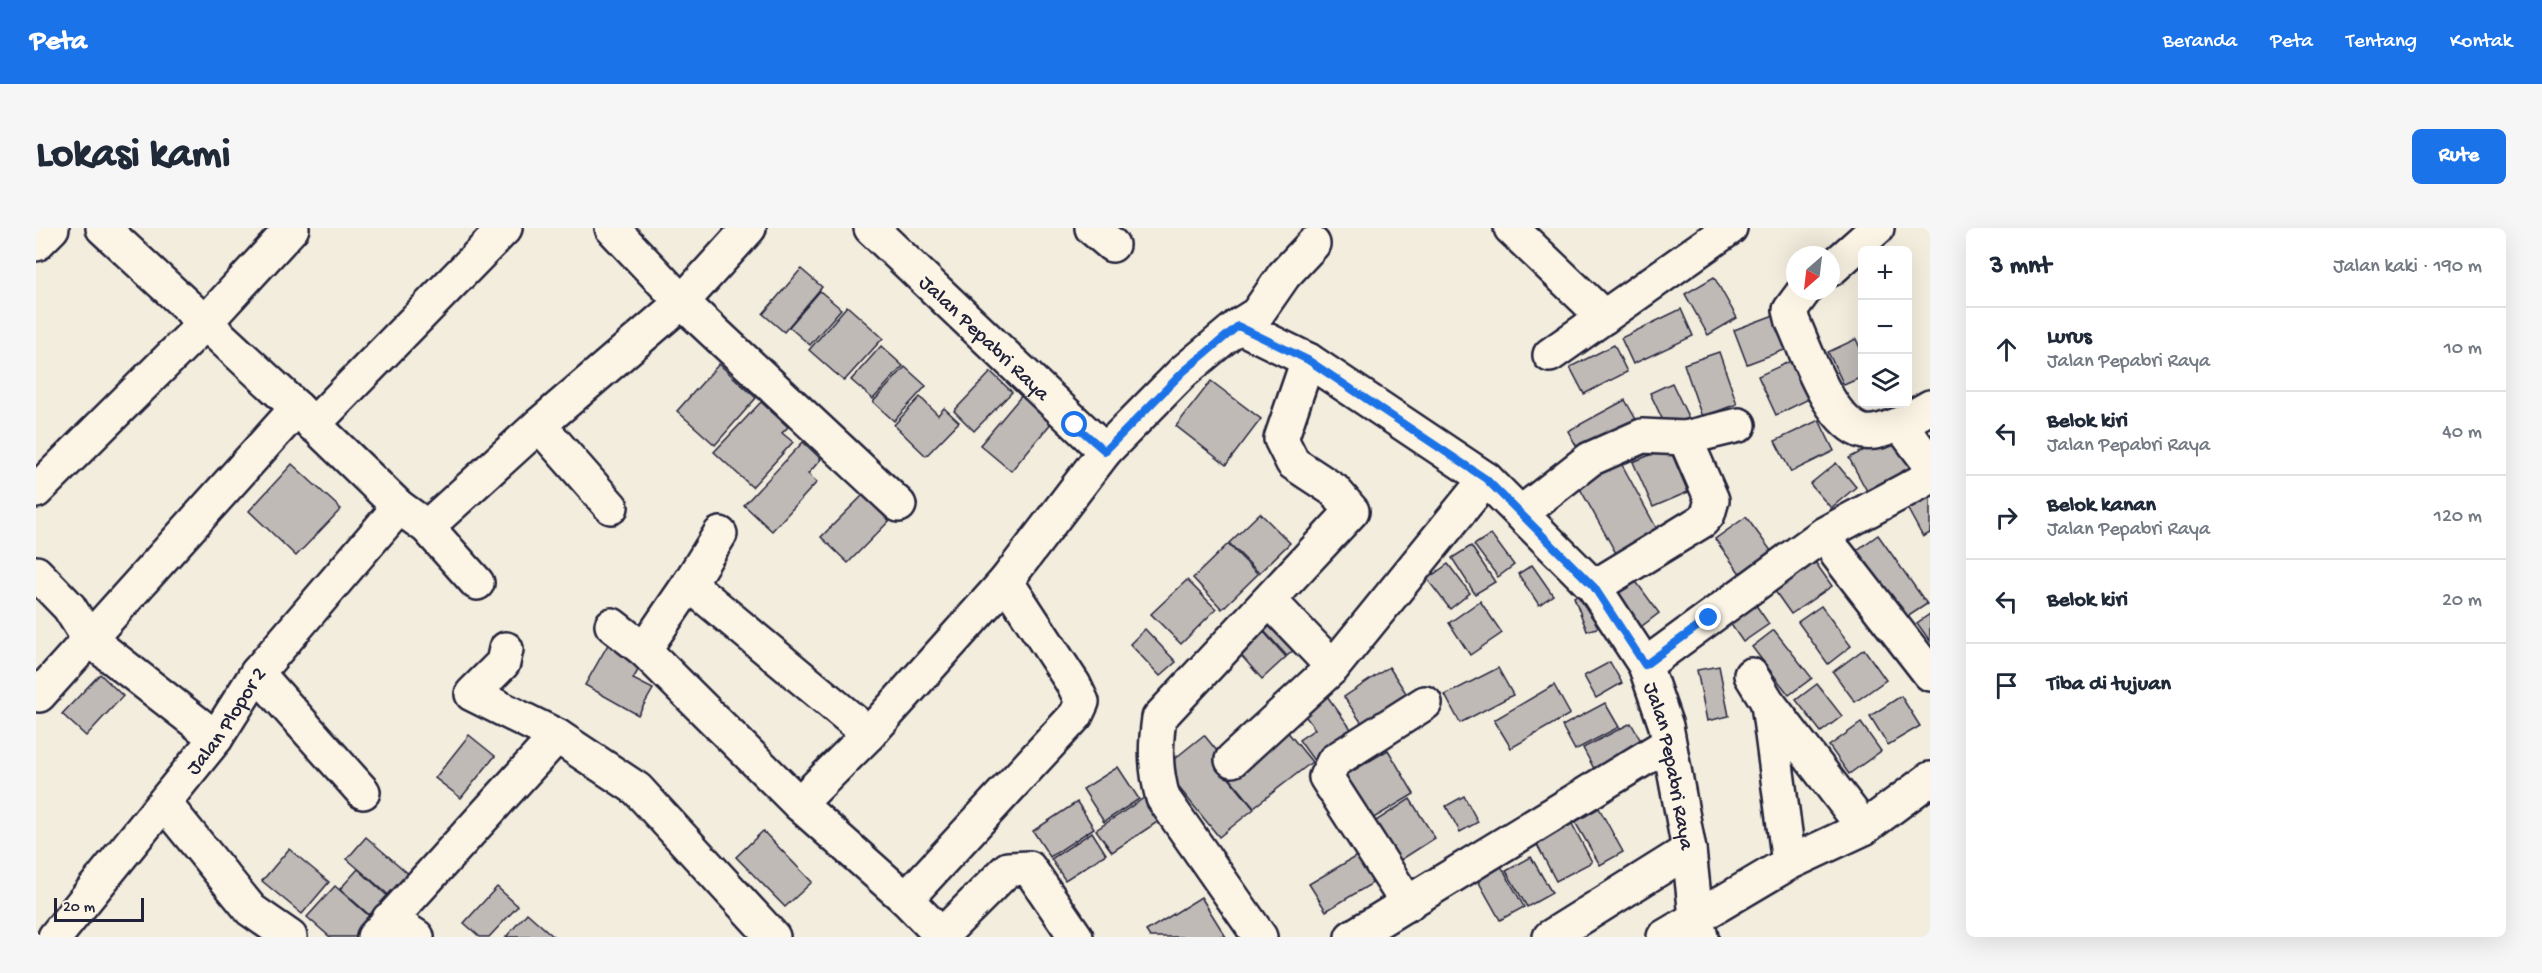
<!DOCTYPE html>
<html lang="id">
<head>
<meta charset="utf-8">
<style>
  :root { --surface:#fff; --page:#f6f6f7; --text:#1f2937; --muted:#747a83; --line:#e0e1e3; --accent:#1a73e8 }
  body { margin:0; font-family:"Gochi Hand",sans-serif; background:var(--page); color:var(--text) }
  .controls { position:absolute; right:18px; top:18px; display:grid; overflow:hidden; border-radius:9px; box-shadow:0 6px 24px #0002 }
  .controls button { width:54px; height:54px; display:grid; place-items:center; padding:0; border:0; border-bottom:2px solid var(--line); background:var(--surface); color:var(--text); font:30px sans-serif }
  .compass { position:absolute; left:1750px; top:18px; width:54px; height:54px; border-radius:50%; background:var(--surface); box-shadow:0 6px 24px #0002; rotate:208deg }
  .scale { position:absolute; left:18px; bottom:15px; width:90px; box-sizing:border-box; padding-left:6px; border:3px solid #22223b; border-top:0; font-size:16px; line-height:21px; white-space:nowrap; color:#22223b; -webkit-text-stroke:4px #fcf5e5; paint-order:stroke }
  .stop { position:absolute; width:18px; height:18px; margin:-14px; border:4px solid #1a73e8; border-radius:50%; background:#fff }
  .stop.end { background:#1a73e8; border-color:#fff; box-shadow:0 2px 6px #0008 }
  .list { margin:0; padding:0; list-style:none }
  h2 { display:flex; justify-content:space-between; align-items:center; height:78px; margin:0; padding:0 24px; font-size:26px }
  h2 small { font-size:20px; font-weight:400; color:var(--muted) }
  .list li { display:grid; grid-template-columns:39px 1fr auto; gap:18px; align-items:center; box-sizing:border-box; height:84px; padding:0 24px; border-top:2px solid var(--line) }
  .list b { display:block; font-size:22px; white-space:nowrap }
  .list p { margin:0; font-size:20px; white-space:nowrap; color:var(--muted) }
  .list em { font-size:20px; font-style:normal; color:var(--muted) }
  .icon { flex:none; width:33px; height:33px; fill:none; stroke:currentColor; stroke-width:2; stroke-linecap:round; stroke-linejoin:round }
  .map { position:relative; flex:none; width:1894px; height:709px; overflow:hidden; border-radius:9px }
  header { display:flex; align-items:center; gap:36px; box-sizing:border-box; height:84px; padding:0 30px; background:var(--accent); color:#fff }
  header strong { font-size:28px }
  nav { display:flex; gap:33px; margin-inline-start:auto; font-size:21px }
  .intro { display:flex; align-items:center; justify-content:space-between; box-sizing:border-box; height:144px; padding:0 36px }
  h1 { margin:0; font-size:42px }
  .button { padding:15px 27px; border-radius:9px; background:var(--accent); color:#fff; font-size:21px; font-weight:700 }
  main { display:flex; gap:36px; padding:0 36px }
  aside { flex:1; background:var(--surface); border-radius:9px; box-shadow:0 6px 24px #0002 }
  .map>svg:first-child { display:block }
</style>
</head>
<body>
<header>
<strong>Peta</strong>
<nav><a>Beranda</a><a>Peta</a><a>Tentang</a><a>Kontak</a></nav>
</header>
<div class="intro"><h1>Lokasi kami</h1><a class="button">Rute</a></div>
<main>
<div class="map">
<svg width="1894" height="709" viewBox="0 0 1894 709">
  <rect width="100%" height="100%" fill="#f3edde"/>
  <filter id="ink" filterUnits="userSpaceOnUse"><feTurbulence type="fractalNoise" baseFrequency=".0167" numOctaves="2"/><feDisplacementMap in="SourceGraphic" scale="12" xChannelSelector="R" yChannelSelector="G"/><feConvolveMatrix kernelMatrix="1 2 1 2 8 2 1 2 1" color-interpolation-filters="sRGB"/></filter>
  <g filter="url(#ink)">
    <g fill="#bfbab6" stroke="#22223b" stroke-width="1.5">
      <polygon points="765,41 786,59 748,104 727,86"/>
      <polygon points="1678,49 1701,90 1672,107 1649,66"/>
      <polygon points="784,63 805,81 774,117 753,99"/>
      <polygon points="811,78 847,110 808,153 773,122"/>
      <polygon points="1645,81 1657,108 1597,136 1585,110"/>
      <polygon points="1738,87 1751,121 1711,136 1698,102"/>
      <polygon points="1820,111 1826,124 1826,149 1808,157 1792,124"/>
      <polygon points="1578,117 1591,144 1548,166 1534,139"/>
      <polygon points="845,118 867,138 837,171 815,152"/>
      <polygon points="1683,124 1701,176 1666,189 1648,136"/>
      <polygon points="1757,132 1775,170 1740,187 1722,148"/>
      <polygon points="683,136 720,170 679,217 641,183"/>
      <polygon points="869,139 890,158 858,193 837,174"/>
      <polygon points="955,144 976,164 938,203 918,183"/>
      <polygon points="1175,153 1225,191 1190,237 1140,198"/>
      <polygon points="1636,155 1654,193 1632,203 1614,165"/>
      <polygon points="986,167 1017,193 975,243 944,217"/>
      <polygon points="884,169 902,187 908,180 923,194 890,228 858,197"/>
      <polygon points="1589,172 1602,195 1545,226 1532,203"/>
      <polygon points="725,174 752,199 746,205 757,214 716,259 678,224"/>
      <polygon points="1783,192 1798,223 1755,244 1739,213"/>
      <polygon points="1862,204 1880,237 1831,263 1813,230"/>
      <polygon points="767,214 785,231 772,246 781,254 736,303 708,277"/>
      <polygon points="1633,219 1652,264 1617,279 1597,234"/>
      <polygon points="1584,233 1622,303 1581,327 1542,257"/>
      <polygon points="1800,235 1820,259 1795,280 1774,256"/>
      <polygon points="256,236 305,281 260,328 213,283"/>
      <polygon points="1894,262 1894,305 1887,309 1869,276"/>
      <polygon points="831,263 857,289 812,335 785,309"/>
      <polygon points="1224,285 1254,315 1223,345 1193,315"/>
      <polygon points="1710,289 1736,324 1705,347 1679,311"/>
      <polygon points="1455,306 1478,337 1462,349 1438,317"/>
      <polygon points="1842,307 1891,376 1865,393 1817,325"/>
      <polygon points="1192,316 1222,346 1186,381 1157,350"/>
      <polygon points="1435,318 1459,354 1439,366 1416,330"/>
      <polygon points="1777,331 1796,358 1755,386 1736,359"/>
      <polygon points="1412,336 1434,365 1414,381 1391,351"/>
      <polygon points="1496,337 1517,367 1503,377 1482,346"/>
      <polygon points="1593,344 1623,385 1602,401 1571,360"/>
      <polygon points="1151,352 1180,381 1145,416 1115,386"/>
      <polygon points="1554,363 1567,398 1551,403 1538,369"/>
      <polygon points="1715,370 1733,396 1707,414 1689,388"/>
      <polygon points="1444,373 1466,405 1434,427 1413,395"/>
      <polygon points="1237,377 1269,412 1251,428 1219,393"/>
      <polygon points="1785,378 1815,418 1792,436 1762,394"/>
      <polygon points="1894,386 1894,413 1881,395"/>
      <polygon points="1219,394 1250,429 1226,451 1195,416"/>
      <polygon points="1109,401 1140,434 1124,448 1094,416"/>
      <polygon points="1738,402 1776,450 1753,467 1716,419"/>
      <polygon points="574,413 608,432 597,451 617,461 602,487 549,457"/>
      <polygon points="1828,421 1850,452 1819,474 1797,444"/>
      <polygon points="1574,434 1586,455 1560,470 1548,448"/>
      <polygon points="1683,438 1693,488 1671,493 1661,442"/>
      <polygon points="1353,439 1374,471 1329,500 1308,469"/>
      <polygon points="1462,440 1477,467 1424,495 1409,467"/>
      <polygon points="64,446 87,468 50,508 26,486"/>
      <polygon points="1781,456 1806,488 1785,504 1760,472"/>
      <polygon points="1518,457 1534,486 1475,520 1458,492"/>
      <polygon points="1291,468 1321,509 1281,537 1263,512 1279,501 1267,485"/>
      <polygon points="1865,468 1884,498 1852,517 1834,488"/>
      <polygon points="1569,475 1583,499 1539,522 1526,498"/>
      <polygon points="1595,495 1610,522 1562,548 1547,520"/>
      <polygon points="1825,495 1845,523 1813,546 1793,518"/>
      <polygon points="1250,502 1276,534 1218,579 1192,548"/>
      <polygon points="433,507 459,528 425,570 399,550"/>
      <polygon points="1168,507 1194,539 1188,544 1218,581 1183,609 1127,540"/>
      <polygon points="1352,522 1378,566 1331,594 1305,550"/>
      <polygon points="1082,539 1103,571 1068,594 1047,561"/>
      <polygon points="1111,568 1126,591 1076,624 1060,602"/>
      <polygon points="1428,568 1442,594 1424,604 1410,578"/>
      <polygon points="1374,571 1399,610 1357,637 1332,598"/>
      <polygon points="1041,574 1058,600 1014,629 997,603"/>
      <polygon points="1563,580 1587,624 1564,637 1539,594"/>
      <polygon points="1534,592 1556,634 1520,653 1498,611"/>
      <polygon points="727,603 776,654 749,679 700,629"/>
      <polygon points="1056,604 1070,626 1029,652 1015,631"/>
      <polygon points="330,609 382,654 363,676 311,631"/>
      <polygon points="253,621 293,654 266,686 226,653"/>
      <polygon points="1324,626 1340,653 1290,683 1273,656"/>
      <polygon points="1460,629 1488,679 1464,692 1436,642"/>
      <polygon points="1495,629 1516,665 1491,679 1470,643"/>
      <polygon points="322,641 357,673 339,692 304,661"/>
      <polygon points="299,658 340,694 326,709 294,709 271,689"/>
      <polygon points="461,659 482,678 453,709 444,709 428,695"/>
      <polygon points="1165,669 1190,709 1114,709 1110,703"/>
      <polygon points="491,685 518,709 470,709"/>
    </g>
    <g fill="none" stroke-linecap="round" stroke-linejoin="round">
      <g stroke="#22223b" stroke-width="38">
        <g id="minor">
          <polyline points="67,0 261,180 363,279 391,299 441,355"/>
          <polyline points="576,0 646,74 863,277"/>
          <path id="s1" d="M 835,0 L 1069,223 L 1147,144 L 1202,98 L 1272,132 L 1450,251 L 1558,359 L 1609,437 L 1630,498 L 1653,622 L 1660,689 L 1665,709"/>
          <polyline points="1056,0 1076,17"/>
          <polyline points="1475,0 1568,89"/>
          <polyline points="0,16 16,0"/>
          <polyline points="1795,41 1841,0"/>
          <path d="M 1768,63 L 1754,82 L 1757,94 C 1771,124 1793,195 1828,204 C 1840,206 1853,200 1864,196 L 1894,236"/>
          <polyline points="1202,98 1221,86 1248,47 1277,16"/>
          <polyline points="1514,127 1694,0"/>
          <polyline points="1864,196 1894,179"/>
          <polyline points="277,197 469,0"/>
          <polyline points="503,197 575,279"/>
          <polyline points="0,263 168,96 256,0"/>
          <polyline points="1485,285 1554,231 1606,208 1649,210 1703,197"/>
          <polyline points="391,299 503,197 646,74 713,0"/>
          <polyline points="1801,326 1894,446"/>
          <polyline points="0,345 33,379 53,411 180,510"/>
          <polyline points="653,356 684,306"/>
          <polyline points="1558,359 1666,293 1672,286 1676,272 1649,210"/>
          <polyline points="1234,373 1297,439"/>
          <polyline points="576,397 608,422"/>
          <polyline points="470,421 467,435 436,466 521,508 601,561 737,709"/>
          <polyline points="1609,437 1788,306 1894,249"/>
          <polyline points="221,445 327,564"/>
          <polyline points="1715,447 1731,473 1828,600"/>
          <polyline points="3,467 261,180"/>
          <polyline points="1732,476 1753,635"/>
          <polyline points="1196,532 1297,439 1450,251"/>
          <polyline points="128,575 215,682 254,709"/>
          <polyline points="763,576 608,422 653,356 833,506"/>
          <polyline points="870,671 1040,487 1046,474 1038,457 970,353"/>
          <polyline points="1372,676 1290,549 1298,533 1389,475"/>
          <polyline points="353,691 381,709"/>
          <polyline points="906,708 870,671 763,576 833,506 970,353 1069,223"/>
          <path id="s2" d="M 19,709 L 180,510 L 221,445 L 363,279"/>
          <polyline points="338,709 521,508"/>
          <polyline points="904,709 972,641 993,640 1040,709"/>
          <path d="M 1224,709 L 1127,570 C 1119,542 1119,519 1123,490 L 1316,283 L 1298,262 L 1257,235 L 1245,211 L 1272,132"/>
          <polyline points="1316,709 1632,516"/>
          <polyline points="1514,709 1653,622"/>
          <polyline points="1628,709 1753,635 1828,600 1894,551"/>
        </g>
      </g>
      <use href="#minor" stroke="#fcf5e5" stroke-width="33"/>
    </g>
  </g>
  <g fill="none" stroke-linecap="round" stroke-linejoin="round" filter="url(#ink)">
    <polyline stroke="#1a73e8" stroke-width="8" points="1039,197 1069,223 1147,144 1202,98 1272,132 1450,251 1558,359 1609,437 1673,390"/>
  </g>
  <g text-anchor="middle" stroke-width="4.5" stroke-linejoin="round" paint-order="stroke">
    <g font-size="21" fill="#22223b" stroke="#fcf5e5">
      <text dy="7" stroke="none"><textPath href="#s1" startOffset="158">Jalan Pepabri Raya</textPath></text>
      <text dy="7" stroke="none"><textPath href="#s2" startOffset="276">Jalan Plopor 2</textPath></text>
      <text dy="7" stroke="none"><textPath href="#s1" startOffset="1148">Jalan Pepabri Raya</textPath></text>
    </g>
  </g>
</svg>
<div class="controls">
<button>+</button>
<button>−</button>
<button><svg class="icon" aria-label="layers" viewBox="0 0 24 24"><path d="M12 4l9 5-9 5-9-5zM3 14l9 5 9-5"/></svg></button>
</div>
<svg class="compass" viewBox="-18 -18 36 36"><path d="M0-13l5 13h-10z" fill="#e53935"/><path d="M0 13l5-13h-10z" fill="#747a83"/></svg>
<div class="scale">20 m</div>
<div class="stop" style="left:1039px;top:197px"></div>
<div class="stop end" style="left:1673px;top:390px"></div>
</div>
<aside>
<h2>3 mnt<small>Jalan kaki · 190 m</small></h2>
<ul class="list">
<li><svg class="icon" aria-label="ahead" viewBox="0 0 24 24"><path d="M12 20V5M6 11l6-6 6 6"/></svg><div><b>Lurus</b><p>Jalan Pepabri Raya</p></div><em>10 m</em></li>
<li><svg class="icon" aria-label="left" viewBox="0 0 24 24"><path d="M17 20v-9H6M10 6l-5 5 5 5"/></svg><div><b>Belok kiri</b><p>Jalan Pepabri Raya</p></div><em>40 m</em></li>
<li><svg class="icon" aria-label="right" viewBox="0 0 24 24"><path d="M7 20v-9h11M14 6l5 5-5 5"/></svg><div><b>Belok kanan</b><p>Jalan Pepabri Raya</p></div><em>120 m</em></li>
<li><svg class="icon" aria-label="left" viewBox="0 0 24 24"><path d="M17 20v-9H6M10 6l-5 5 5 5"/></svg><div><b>Belok kiri</b></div><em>20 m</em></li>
<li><svg class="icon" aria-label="arrive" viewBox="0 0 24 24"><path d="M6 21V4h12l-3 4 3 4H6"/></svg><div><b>Tiba di tujuan</b></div></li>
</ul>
</aside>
</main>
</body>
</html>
